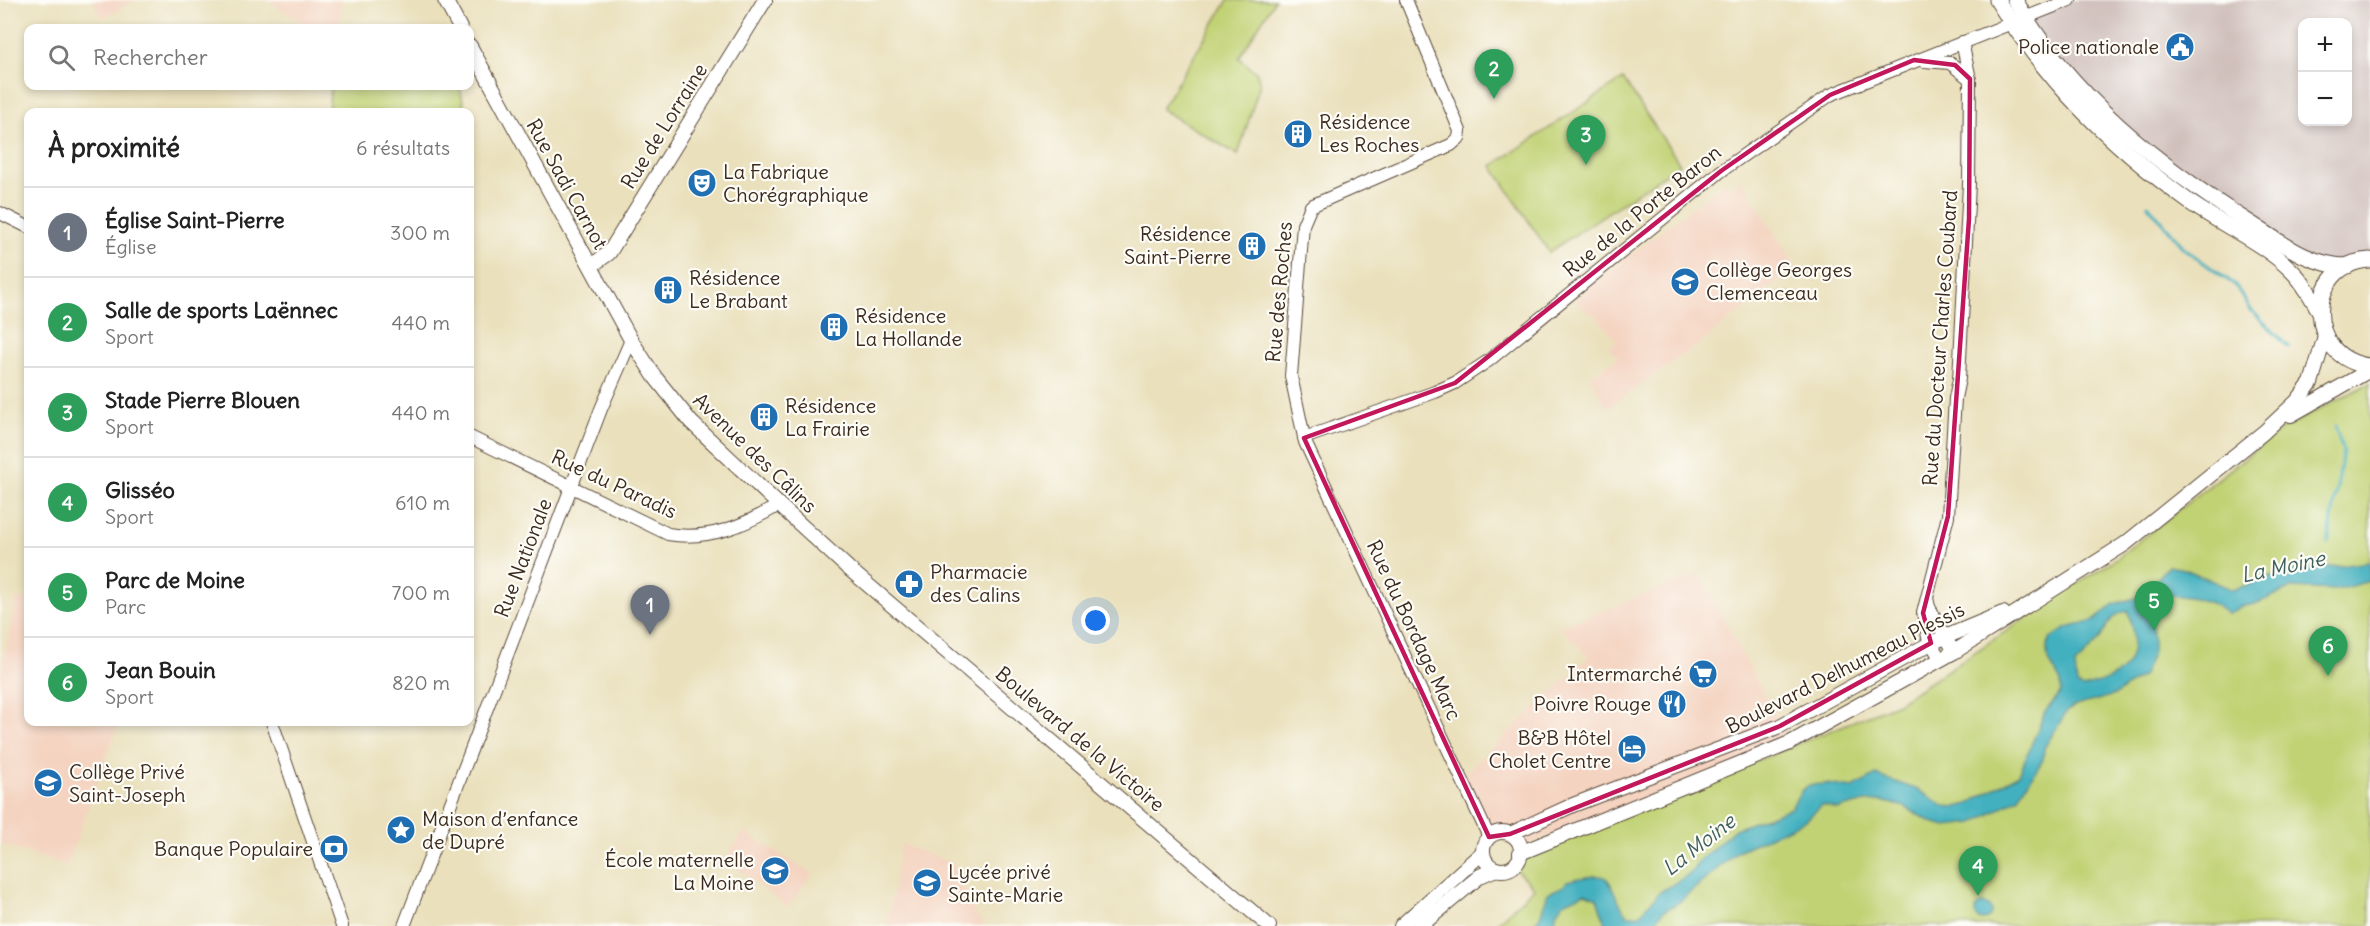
<!DOCTYPE html>
<html lang="fr">
<head>
<meta charset="utf-8">
<style>
  :root { --surface:#fff; --page:#f6f6f6; --text:#222; --muted:#767676; --line:#e0e0e0; --accent:#1a73e8 }
  body { margin:0; font-family:Delius,sans-serif; background:var(--page); color:var(--text) }
  .controls { position:absolute; right:18px; top:18px; display:grid; overflow:hidden; border-radius:12px; box-shadow:0 3px 9px #0003 }
  .controls button { width:54px; height:54px; display:grid; place-items:center; padding:0; border:0; border-bottom:2px solid var(--line); background:var(--surface); color:var(--text); font:30px sans-serif }
  .you { position:absolute; left:1096px; top:621px; width:21px; height:21px; margin:-15px; border:4px solid #fff; border-radius:50%; background:#1a73e8; box-shadow:0 0 0 9px #1a73e833 }
  .badge { display:grid; place-items:center; width:39px; height:39px; border-radius:50%; background:var(--accent); color:#fff; font-size:20px; font-weight:700 }
  .pin { position:absolute; translate:-50% -50px; filter:drop-shadow(0 2px 3px #0008) }
  .pin::after { content:''; position:absolute; top:32px; width:21px; height:18px; background:inherit; clip-path:polygon(0 0,100% 0,50% 100%) }
  .list { margin:0; padding:0; list-style:none }
  h2 { display:flex; justify-content:space-between; align-items:center; height:78px; margin:0; padding:0 24px; font-size:26px }
  h2 small { font-size:20px; font-weight:400; color:var(--muted) }
  .list li { display:grid; grid-template-columns:39px 1fr auto; gap:18px; align-items:center; box-sizing:border-box; height:90px; padding:0 24px; border-top:2px solid var(--line) }
  .list b { display:block; font-size:22px; white-space:nowrap }
  .list p { margin:0; font-size:20px; white-space:nowrap; color:var(--muted) }
  .list em { font-size:20px; font-style:normal; color:var(--muted) }
  .icon { flex:none; width:33px; height:33px; fill:none; stroke:currentColor; stroke-width:2; stroke-linecap:round; stroke-linejoin:round }
  .map { position:relative; flex:none; width:2370px; height:926px; overflow:hidden }
  .search { position:absolute; background:var(--surface); box-shadow:0 3px 9px #0003; left:24px; top:24px; width:450px; height:66px; display:flex; align-items:center; gap:15px; box-sizing:border-box; padding:0 21px; border-radius:12px; color:var(--muted); font-size:22px }
  .panel { position:absolute; background:var(--surface); box-shadow:0 3px 9px #0003; left:24px; top:108px; width:450px; height:618px; border-radius:12px }
  .map>svg:first-child { display:block }
</style>
</head>
<body>
<div class="map">
<svg width="2370" height="926" viewBox="0 0 2370 926">
  <rect width="100%" height="100%" fill="#fdfcf7"/>
  <filter id="ink" filterUnits="userSpaceOnUse"><feTurbulence type="fractalNoise" baseFrequency=".0167" numOctaves="2"/><feDisplacementMap in="SourceGraphic" scale="12" xChannelSelector="R" yChannelSelector="G"/><feConvolveMatrix kernelMatrix="1 2 1 2 8 2 1 2 1" color-interpolation-filters="sRGB"/></filter>
  <filter id="wash" filterUnits="userSpaceOnUse"><feTurbulence type="fractalNoise" baseFrequency=".008" numOctaves="4" result="noise"/><feDisplacementMap in="SourceGraphic" scale="24" xChannelSelector="R" yChannelSelector="G"/><feGaussianBlur stdDeviation="1.35" result="paint"/><feColorMatrix in="noise" values="0 0 0 0 0 0 0 0 0 0 0 0 0 0 0 0 0 1.4 0 .05"/><feComposite in="paint" operator="in"/></filter>
  <g filter="url(#wash)">
    <rect width="100%" height="100%" fill="#eae0bc"/>
    <g fill="#f4d3c0">
      <polygon points="92,0 135,0 102,18"/>
      <polygon points="267,0 341,0 339,26 336,28 310,28"/>
      <polygon points="1741,180 1796,267 1702,342 1607,408 1590,377 1618,358 1609,347 1617,341 1592,311 1588,313 1575,298 1725,182 1730,188"/>
      <polygon points="1699,574 1790,743 1521,847 1511,833 1493,831 1479,813 1463,775 1589,657 1560,627"/>
      <polygon points="16,598 28,601 28,722 119,722 67,865 0,844 0,679"/>
      <polygon points="743,832 813,874 787,907 726,859"/>
      <polygon points="901,844 953,863 971,908 982,921 982,926 887,926"/>
    </g>
    <path fill="#d0c0bc" fill-rule="evenodd" d="M 2066,0 L 2370,0 L 2370,252 L 2316,276 L 2296,259 L 2136,152 L 2018,21 ZM 2302,22 L 2348,22 L 2348,122 L 2302,122 Z"/>
    <g fill="#c1d275" stroke="#7e7e4a" stroke-width="1.5">
      <polygon points="1228,0 1275,0 1239,58 1257,73 1260,84 1238,155 1161,109"/>
      <polygon points="1623,79 1680,164 1549,252 1492,166"/>
      <polygon points="331,86 460,86 465,112 328,112"/>
      <polygon points="2370,383 2370,926 1494,926 1534,888 1514,868 1521,857 1898,703 2117,558 2282,429"/>
    </g>
    <g fill="#42b0bf" stroke="#3e6d6e" stroke-width="1.5" fill-rule="evenodd">
      <path d="M 2370,562 L 2370,581 L 2336,590 L 2292,588 L 2255,604 L 2240,607 L 2228,614 L 2214,604 L 2195,598 L 2172,595 L 2166,598 L 2153,620 L 2153,652 L 2143,675 L 2115,695 L 2075,706 L 2067,711 L 2044,748 L 2043,760 L 2018,798 L 1974,823 L 1946,826 L 1931,822 L 1905,807 L 1881,801 L 1865,802 L 1838,809 L 1822,805 L 1806,820 L 1738,851 L 1678,903 L 1662,912 L 1653,926 L 1606,926 L 1597,898 L 1585,893 L 1562,904 L 1556,913 L 1555,926 L 1532,926 L 1540,916 L 1548,893 L 1564,886 L 1567,881 C 1621,868 1602,880 1627,915 L 1639,915 L 1660,892 L 1690,874 L 1701,859 L 1735,829 L 1791,808 L 1801,791 L 1809,785 L 1827,784 L 1853,788 L 1876,775 L 1918,790 L 1944,806 L 1957,807 L 1968,804 L 2019,774 L 2045,712 L 2061,692 L 2061,682 L 2047,657 L 2047,646 L 2051,638 L 2067,628 L 2094,621 L 2114,604 L 2143,596 L 2168,566 L 2185,569 L 2233,590 L 2280,573 ZM 2128,611 C 2141,658 2130,676 2083,688 L 2077,685 L 2075,665 C 2083,657 2092,649 2099,640 C 2107,628 2111,613 2128,611 Z"/>
      <circle cx="1983" cy="912" r="8"/>
    </g>
    <g fill="none" stroke-linecap="round" stroke-linejoin="round">
      <g stroke="#42b0bf" stroke-width="3">
        <polyline points="2148,205 2186,250 2235,285 2251,310 2289,347"/>
        <polyline points="2328,543 2343,451 2335,426"/>
        <polyline points="2325,569 2325,559"/>
      </g>
    </g>
  </g>
  <g filter="url(#ink)">
    <g fill="none" stroke-linecap="round" stroke-linejoin="round">
      <g stroke="#554536" stroke-width="14">
        <g id="tertiary">
          <polyline points="1406,0 1460,131 1459,138 1451,145 1311,206 1303,225 1291,376 1305,442 1489,837"/>
          <polyline points="1924,61 1950,63 1970,79"/>
          <polyline points="0,213 28,227"/>
          <path d="M 470,437 L 668,534 C 709,541 745,525 779,505"/>
          <polyline points="1304,438 1435,392 1455,383 1488,361 1721,171 1830,95 2070,0"/>
          <polyline points="1927,598 1929,607 1954,652"/>
          <polyline points="1940,659 1928,637 1923,613 1948,516 1955,398 1959,379 1969,184 1970,79 1962,42"/>
          <polyline points="272,722 342,926"/>
          <polyline points="404,926 601,409 631,340"/>
        </g>
      </g>
      <g stroke="#554536" stroke-width="16">
        <g id="secondary">
          <polyline points="445,0 460,28"/>
          <polyline points="470,46 631,340 655,377 691,422 779,505 848,568 1269,926"/>
          <polyline points="591,266 609,253 765,0"/>
          <polyline points="2291,415 2370,370"/>
          <circle cx="1502" cy="851" r="19"/>
          <polyline points="1510,834 1573,805 1780,726 1931,643 2003,613"/>
          <polyline points="1520,853 1790,743 1954,652 2125,544 2264,432 2297,401 2311,383 2325,336"/>
          <polyline points="1401,926 1483,852"/>
          <polyline points="1420,926 1480,876 1496,869"/>
        </g>
      </g>
      <g stroke="#554536" stroke-width="17">
        <g id="primary">
          <path d="M 1997,0 C 2048,83 2110,144 2188,201 C 2221,225 2263,242 2291,270 C 2304,282 2311,297 2320,312"/>
          <path d="M 2015,0 C 2069,95 2159,166 2250,223 C 2282,243 2310,266 2348,266"/>
          <path d="M 2370,260 C 2305,263 2303,359 2370,366"/>
        </g>
      </g>
      <use href="#tertiary" stroke="#fff" stroke-width="12"/>
      <use href="#secondary" stroke="#fff" stroke-width="14"/>
      <use href="#primary" stroke="#fff" stroke-width="15"/>
    </g>
  </g>
  <path fill="none" stroke="#c2185b" stroke-width="4.5" stroke-linejoin="round" d="M 1914,60 L 1955,65 L 1970,79 L 1969,219 L 1948,516 L 1923,613 L 1931,643 L 1780,726 L 1510,834 L 1489,837 L 1304,438 L 1455,383 L 1721,171 L 1830,95 Z"/>
  <defs>
    <g id="civic-disc" transform="scale(1.5)"><circle r="9.5" fill="#1f6fb2" stroke="#fdfcf7"/><path d="M-.6-6.5H3V-4.5H.6V-3L4-1V1h2V6H-6V1h2V-1L-.6-3ZM-1.2 2.5V6h2.4V2.5Z" fill="#fff"/></g>
    <g id="building-disc" transform="scale(1.5)"><circle r="9.5" fill="#1f6fb2" stroke="#fdfcf7"/><path d="M-4-6H4V6H1V3H-1V6H-4ZM-2.5-4.3h1.7v1.8h-1.7ZM.8-4.3h1.7v1.8H.8ZM-2.5-1h1.7V.8h-1.7ZM.8-1h1.7V.8H.8Z" fill="#fff"/></g>
    <g id="theatre-disc" transform="scale(1.5)"><circle r="9.5" fill="#1f6fb2" stroke="#fdfcf7"/><path d="M-5-5.5Q0-4 5-5.5V0Q5 5 0 6Q-5 5-5 0ZM-3.3-2.5H-1v1.5H-3.3ZM1-2.5H3.3v1.5H1ZM-2.8 1Q0 5.5 2.8 1Z" fill="#fff"/></g>
    <g id="school-disc" transform="scale(1.5)"><circle r="9.5" fill="#1f6fb2" stroke="#fdfcf7"/><path d="M0-5L7-2L0 1L-7-2ZM-4 1L0 2.5L4 1V4Q0 6-4 4Z" fill="#fff"/></g>
    <g id="pharmacy-disc" transform="scale(1.5)"><circle r="9.5" fill="#1f6fb2" stroke="#fdfcf7"/><path d="M-2-6h4v4h4v4h-4v4h-4v-4h-4v-4h4Z" fill="#fff"/></g>
    <g id="supermarket-disc" transform="scale(1.5)"><circle r="9.5" fill="#1f6fb2" stroke="#fdfcf7"/><path d="M-6-5.5h2.5l.6 2H6L4.5 2H-2.5L-4.4-4H-6ZM-1.5 3.2a1.3 1.3 0 1 0 .1 0ZM3 3.2a1.3 1.3 0 1 0 .1 0Z" fill="#fff"/></g>
    <g id="restaurant-disc" transform="scale(1.5)"><circle r="9.5" fill="#1f6fb2" stroke="#fdfcf7"/><path d="M-5-6h1v4h1v-4h1v4h1v-4h1v5L-1.5 .5V6h-2V.5L-5-1ZM5-6V6H3V1.5H1.5Q1.5-4 5-6Z" fill="#fff"/></g>
    <g id="hotel-disc" transform="scale(1.5)"><circle r="9.5" fill="#1f6fb2" stroke="#fdfcf7"/><path d="M-6-4.5h1.5V1H6V5H4.5V3h-9V5H-6ZM-4 0a1.8 1.8 0 1 1 3.6 0ZM.5 0V-2.5h3Q6-2.5 6 0Z" fill="#fff"/></g>
    <g id="sight-disc" transform="scale(1.5)"><circle r="9.5" fill="#1f6fb2" stroke="#fdfcf7"/><path d="M0-6L1.8-2.2L6-1.7L2.9 1.2L3.7 5.4L0 3.3L-3.7 5.4L-2.9 1.2L-6-1.7L-1.8-2.2Z" fill="#fff"/></g>
    <g id="bank-disc" transform="scale(1.5)"><circle r="9.5" fill="#1f6fb2" stroke="#fdfcf7"/><path d="M-6-4H6V4H-6ZM0-2.3a2.3 2.3 0 1 0 0 4.6a2.3 2.3 0 1 0 0-4.6Z" fill="#fff"/></g>
  </defs>
  <g fill-rule="evenodd">
    <use href="#civic-disc" x="2180" y="47"/>
    <use href="#building-disc" x="1298" y="134"/>
    <use href="#theatre-disc" x="702" y="183"/>
    <use href="#building-disc" x="1252" y="246"/>
    <use href="#school-disc" x="1685" y="282"/>
    <use href="#building-disc" x="668" y="290"/>
    <use href="#building-disc" x="834" y="327"/>
    <use href="#building-disc" x="764" y="417"/>
    <use href="#pharmacy-disc" x="909" y="584"/>
    <use href="#supermarket-disc" x="1703" y="674"/>
    <use href="#restaurant-disc" x="1672" y="704"/>
    <use href="#hotel-disc" x="1632" y="749"/>
    <use href="#school-disc" x="48" y="783"/>
    <use href="#sight-disc" x="401" y="830"/>
    <use href="#bank-disc" x="334" y="849"/>
    <use href="#school-disc" x="775" y="871"/>
    <use href="#school-disc" x="927" y="883"/>
  </g>
  <g text-anchor="middle" stroke-width="4.5" stroke-linejoin="round" paint-order="stroke">
    <g font-size="20" fill="#3b2a1e" stroke="#fdfcf7" text-anchor="start">
      <text x="2159" y="54" text-anchor="end">Police nationale</text>
      <text x="1319" y="129">Résidence<tspan x="1319" dy="23">Les Roches</tspan></text>
      <text x="723" y="179">La Fabrique<tspan x="723" dy="23">Chorégraphique</tspan></text>
      <text x="1231" y="241" text-anchor="end">Résidence<tspan x="1231" dy="23">Saint-Pierre</tspan></text>
      <text x="1706" y="277">Collège Georges<tspan x="1706" dy="23">Clemenceau</tspan></text>
      <text x="689" y="285">Résidence<tspan x="689" dy="23">Le Brabant</tspan></text>
      <text x="855" y="323">Résidence<tspan x="855" dy="23">La Hollande</tspan></text>
      <text x="785" y="413">Résidence<tspan x="785" dy="23">La Frairie</tspan></text>
      <text x="930" y="579">Pharmacie<tspan x="930" dy="23">des Calins</tspan></text>
      <text x="1682" y="681" text-anchor="end">Intermarché</text>
      <text x="1651" y="711" text-anchor="end">Poivre Rouge</text>
      <text x="1611" y="745" text-anchor="end">B&amp;B Hôtel<tspan x="1611" dy="23">Cholet Centre</tspan></text>
      <text x="69" y="779">Collège Privé<tspan x="69" dy="23">Saint-Joseph</tspan></text>
      <text x="422" y="826">Maison d’enfance<tspan x="422" dy="23">de Dupré</tspan></text>
      <text x="313" y="856" text-anchor="end">Banque Populaire</text>
      <text x="754" y="867" text-anchor="end">École maternelle<tspan x="754" dy="23">La Moine</tspan></text>
      <text x="948" y="879">Lycée privé<tspan x="948" dy="23">Sainte-Marie</tspan></text>
    </g>
    <g font-size="20" fill="#3b2a1e" stroke="#fdfcf7">
      <text transform="translate(664 126) rotate(-58)" y="7">Rue de Lorraine</text>
      <text transform="translate(567 184) rotate(61)" y="7">Rue Sadi Carnot</text>
      <text transform="translate(1642 211) rotate(-39)" y="7">Rue de la Porte Baron</text>
      <text transform="translate(1279 292) rotate(-85)" y="7">Rue des Roches</text>
      <text transform="translate(1940 338) rotate(-86)" y="7">Rue du Docteur Charles Coubard</text>
      <text transform="translate(755 453) rotate(44)" y="7">Avenue des Câlins</text>
      <text transform="translate(614 484) rotate(25)" y="7">Rue du Paradis</text>
      <text transform="translate(523 558) rotate(-69)" y="7">Rue Nationale</text>
      <text transform="translate(1414 630) rotate(65)" y="7">Rue du Bordage Marc</text>
      <text transform="translate(1845 668) rotate(-27)" y="7">Boulevard Delhumeau Plessis</text>
      <text transform="translate(1080 739) rotate(40)" y="7">Boulevard de la Victoire</text>
    </g>
    <g font-size="21" font-style="italic" fill="#3e605e" stroke="#fdfcf7">
      <text transform="translate(2283 567) rotate(-12)" y="7">La Moine</text>
      <text transform="translate(1699 845) rotate(-38)" y="7">La Moine</text>
    </g>
  </g>
</svg>
<div class="controls">
<button>+</button>
<button>−</button>
</div>
<div class="you"></div>
<div class="pin badge" style="left:650px;top:635px;background:#6b7280">1</div>
<div class="pin badge" style="left:1494px;top:99px;background:#2e9e5b">2</div>
<div class="pin badge" style="left:1586px;top:165px;background:#2e9e5b">3</div>
<div class="pin badge" style="left:1978px;top:896px;background:#2e9e5b">4</div>
<div class="pin badge" style="left:2154px;top:631px;background:#2e9e5b">5</div>
<div class="pin badge" style="left:2328px;top:676px;background:#2e9e5b">6</div>
<div class="search"><svg class="icon" aria-label="search" viewBox="0 0 24 24"><circle cx="10" cy="10" r="6"/><path d="M15 15l6 6"/></svg>Rechercher</div>
<section class="panel">
<h2>À proximité<small>6 résultats</small></h2>
<ul class="list">
<li><span class="badge" style="background:#6b7280">1</span><div><b>Église Saint-Pierre</b><p>Église</p></div><em>300 m</em></li>
<li><span class="badge" style="background:#2e9e5b">2</span><div><b>Salle de sports Laënnec</b><p>Sport</p></div><em>440 m</em></li>
<li><span class="badge" style="background:#2e9e5b">3</span><div><b>Stade Pierre Blouen</b><p>Sport</p></div><em>440 m</em></li>
<li><span class="badge" style="background:#2e9e5b">4</span><div><b>Glisséo</b><p>Sport</p></div><em>610 m</em></li>
<li><span class="badge" style="background:#2e9e5b">5</span><div><b>Parc de Moine</b><p>Parc</p></div><em>700 m</em></li>
<li><span class="badge" style="background:#2e9e5b">6</span><div><b>Jean Bouin</b><p>Sport</p></div><em>820 m</em></li>
</ul>
</section>
</div>
</body>
</html>
